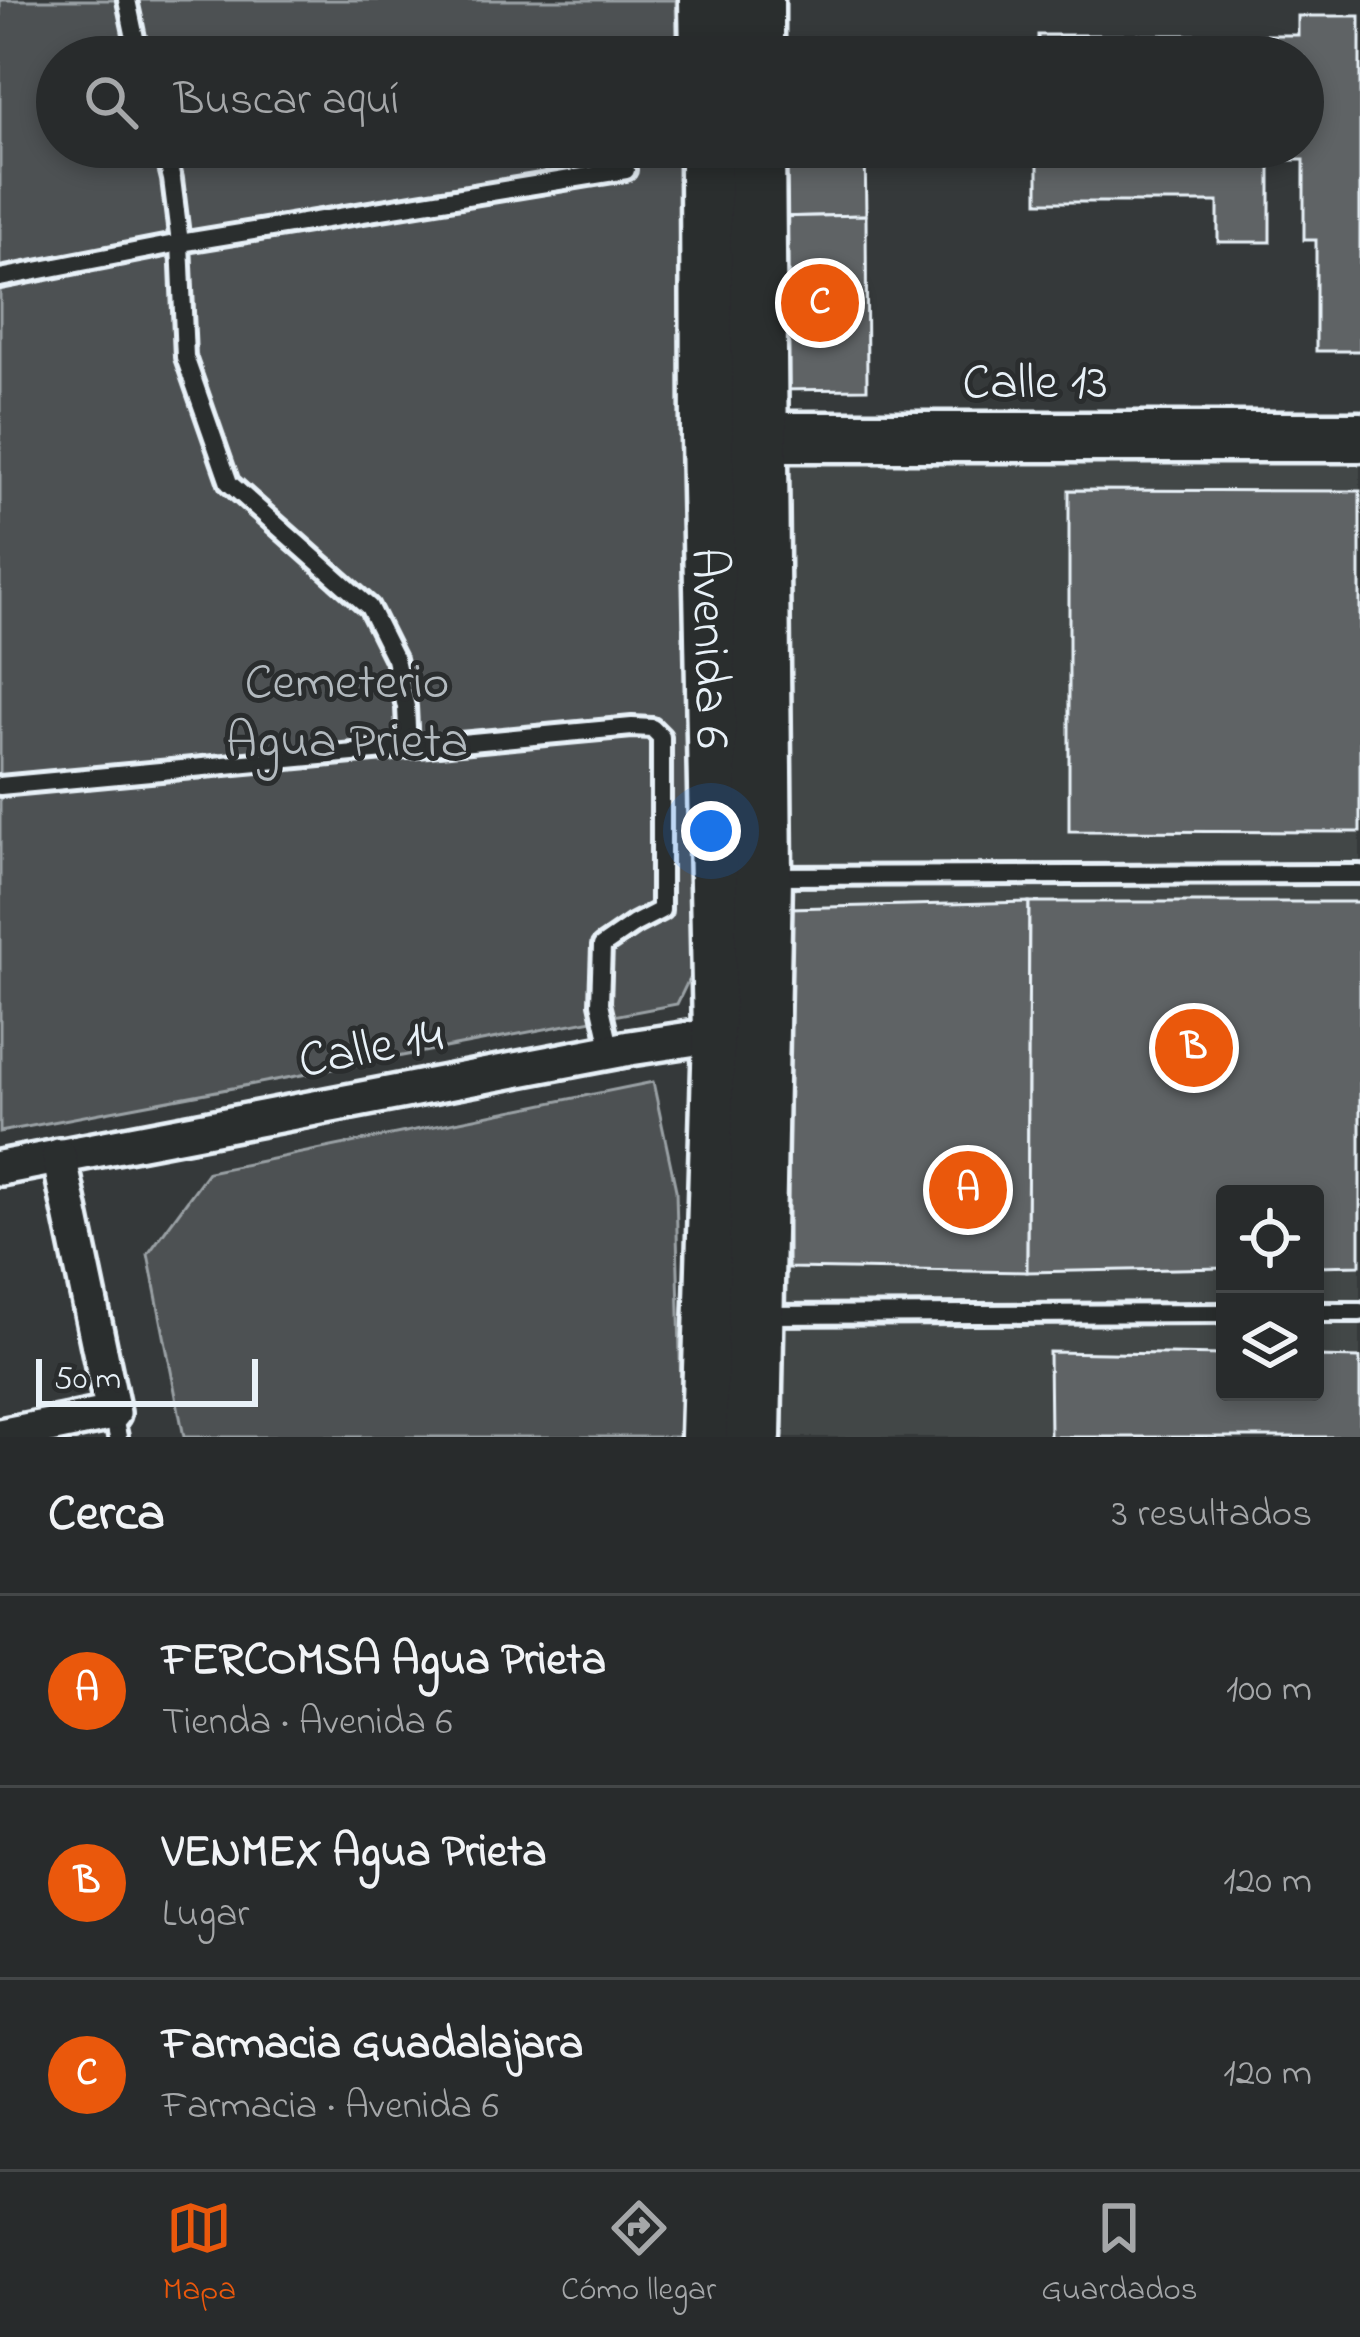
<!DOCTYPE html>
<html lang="es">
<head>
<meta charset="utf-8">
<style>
  :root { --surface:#282b2c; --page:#343738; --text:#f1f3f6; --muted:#a5a7a9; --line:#444748; --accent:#ea580c }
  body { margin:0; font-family:"Indie Flower",sans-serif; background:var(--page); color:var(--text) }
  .controls { position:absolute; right:36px; bottom:36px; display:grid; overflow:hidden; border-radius:12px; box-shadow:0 6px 18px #0003 }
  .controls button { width:108px; height:108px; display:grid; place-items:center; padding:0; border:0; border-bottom:3px solid var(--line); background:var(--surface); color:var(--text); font:60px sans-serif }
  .scale { position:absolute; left:36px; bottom:30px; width:222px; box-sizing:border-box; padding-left:12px; border:6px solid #e8f1f8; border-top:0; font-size:33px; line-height:42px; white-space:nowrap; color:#e8f1f8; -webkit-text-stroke:9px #2a2d2e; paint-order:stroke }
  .you { position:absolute; left:711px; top:831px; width:42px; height:42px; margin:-30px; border:9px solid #fff; border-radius:50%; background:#1a73e8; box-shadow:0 0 0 18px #1a73e833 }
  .badge { display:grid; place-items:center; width:78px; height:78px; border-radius:50%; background:var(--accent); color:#fff; font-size:39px; font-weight:700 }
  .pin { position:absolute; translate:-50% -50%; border:6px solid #fff; box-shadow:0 3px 12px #0006 }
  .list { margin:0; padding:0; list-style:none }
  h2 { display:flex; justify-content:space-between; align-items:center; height:156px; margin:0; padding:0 48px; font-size:51px }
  h2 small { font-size:39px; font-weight:400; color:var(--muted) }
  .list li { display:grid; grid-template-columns:78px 1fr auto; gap:36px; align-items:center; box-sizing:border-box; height:192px; padding:0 48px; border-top:3px solid var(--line) }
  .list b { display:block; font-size:45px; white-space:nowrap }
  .list p { margin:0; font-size:39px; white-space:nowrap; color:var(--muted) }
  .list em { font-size:39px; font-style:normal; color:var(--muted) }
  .icon { flex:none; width:66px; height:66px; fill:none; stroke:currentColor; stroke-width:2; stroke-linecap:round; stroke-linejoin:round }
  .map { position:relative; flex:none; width:1360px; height:1437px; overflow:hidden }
  .search { position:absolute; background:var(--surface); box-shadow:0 6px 18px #0003; left:36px; right:36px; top:36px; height:132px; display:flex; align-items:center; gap:30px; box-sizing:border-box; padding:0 42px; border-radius:66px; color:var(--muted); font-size:45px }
  .sheet { height:732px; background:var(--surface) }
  nav { display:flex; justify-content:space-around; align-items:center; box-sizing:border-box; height:168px; border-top:3px solid var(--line); background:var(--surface); font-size:33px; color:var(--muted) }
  nav a { display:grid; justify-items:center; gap:6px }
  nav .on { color:var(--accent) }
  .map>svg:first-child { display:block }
</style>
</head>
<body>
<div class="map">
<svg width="1360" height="1437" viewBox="0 0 1360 1437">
  <rect width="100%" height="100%" fill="#35393a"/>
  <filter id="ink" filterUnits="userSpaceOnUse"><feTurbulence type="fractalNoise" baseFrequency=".00833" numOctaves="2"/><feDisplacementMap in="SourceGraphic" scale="24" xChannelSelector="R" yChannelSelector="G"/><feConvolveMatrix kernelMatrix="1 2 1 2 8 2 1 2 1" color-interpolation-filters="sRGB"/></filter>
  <g filter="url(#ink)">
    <path fill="#424647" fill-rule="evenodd" d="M 1360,458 L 1360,1437 L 769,1437 L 777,464 ZM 1225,1194 L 1315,1194 L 1315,1392 L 1225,1392 Z"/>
    <g fill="#4d5152" stroke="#9aa1a5" stroke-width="3">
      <polygon points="0,0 676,0 677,57 57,57 57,147 680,147 700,956 677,1004 0,1132"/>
      <polygon points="653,1082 676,1190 682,1437 184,1437 148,1254 208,1172"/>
    </g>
    <g fill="#5f6365" stroke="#e8f1f8" stroke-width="3">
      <polygon points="1298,16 1360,16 1360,351 1316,351 1316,240 1304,240 1304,160 1282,160 1282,147 1303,147 1303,129 1308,129 1308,107 1303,107 1303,57 1038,57 1038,35 1298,35"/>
      <polygon points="771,147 865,147 866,215 772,217"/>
      <polygon points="1038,147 1257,147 1257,157 1270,157 1270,242 1218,242 1218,202 1038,202"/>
      <polygon points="866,215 867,389 773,390 772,217"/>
      <polygon points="1069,490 1360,491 1360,832 1069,831"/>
      <polygon points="1029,902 1027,1272 788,1268 788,908"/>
      <polygon points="1029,902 1360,902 1360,1265 1315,1266 1315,1194 1225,1194 1225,1268 1027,1272"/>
      <polygon points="1049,1352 1225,1355 1225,1392 1315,1392 1315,1357 1360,1358 1360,1437 1050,1437"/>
    </g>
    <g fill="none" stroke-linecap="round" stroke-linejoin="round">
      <g stroke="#e8f1f8" stroke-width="26">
        <g id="lane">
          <polyline points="127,0 139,57"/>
          <polyline points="164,147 172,179 180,243 185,357 229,483 369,607 395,659 406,707 408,748"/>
          <polyline points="0,278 180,243 626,170"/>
          <polyline points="0,786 632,727 652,728 661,737 661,910 634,924 602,946 600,1003 611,1052"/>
          <polyline points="773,876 1360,874"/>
          <polyline points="1315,1312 1360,1312"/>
          <polyline points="762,1315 1225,1313"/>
          <polyline points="113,1413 118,1437"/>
        </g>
      </g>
      <g stroke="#e8f1f8" stroke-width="42">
        <g id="street">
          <polyline points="0,1168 630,1048 736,1032"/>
          <polyline points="0,1436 113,1413 59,1156"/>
        </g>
      </g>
      <g stroke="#e8f1f8" stroke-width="57">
        <polyline id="secondary" points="720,437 1360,437"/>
      </g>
      <g stroke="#e8f1f8" stroke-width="63">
        <g id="primary">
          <polyline points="707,0 708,57"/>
          <polyline points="756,0 756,57"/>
          <path id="s1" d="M 708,147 L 709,437 L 721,1034 L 709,1437"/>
          <polyline points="753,1437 764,876 757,147"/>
        </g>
      </g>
      <use href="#lane" stroke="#2a2d2e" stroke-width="16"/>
      <use href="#street" stroke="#2a2d2e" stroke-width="33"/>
      <use href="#secondary" stroke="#2a2d2e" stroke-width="48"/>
      <use href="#primary" stroke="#2a2d2e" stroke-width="54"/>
    </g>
  </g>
  <g text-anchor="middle" stroke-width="10" stroke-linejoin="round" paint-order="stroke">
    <g font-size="51" fill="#e8f1f8" stroke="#2a2d2e">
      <text x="1035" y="397">Calle 13</text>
      <text dy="18" stroke="none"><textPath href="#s1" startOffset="501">Avenida 6</textPath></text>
      <text transform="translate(370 1045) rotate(-11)" y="18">Calle 14</text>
    </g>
    <g font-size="51" fill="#b2b9be" stroke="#2a2d2e">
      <text x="347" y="697">Cemeterio<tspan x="347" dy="59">Agua Prieta</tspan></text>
    </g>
  </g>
</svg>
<div class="controls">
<button><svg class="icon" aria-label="locate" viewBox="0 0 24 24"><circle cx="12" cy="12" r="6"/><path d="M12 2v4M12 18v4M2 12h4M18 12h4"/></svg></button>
<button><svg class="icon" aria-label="layers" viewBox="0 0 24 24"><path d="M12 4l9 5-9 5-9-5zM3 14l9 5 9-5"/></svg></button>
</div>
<div class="scale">50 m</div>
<div class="you"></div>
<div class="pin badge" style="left:968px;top:1190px">A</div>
<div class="pin badge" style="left:1194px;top:1048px">B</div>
<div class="pin badge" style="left:820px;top:303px">C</div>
<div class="search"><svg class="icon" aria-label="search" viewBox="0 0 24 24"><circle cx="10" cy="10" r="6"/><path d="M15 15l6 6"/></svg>Buscar aquí</div>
</div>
<section class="sheet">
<h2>Cerca<small>3 resultados</small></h2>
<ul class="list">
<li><span class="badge">A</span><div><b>FERCOMSA Agua Prieta</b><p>Tienda · Avenida 6</p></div><em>100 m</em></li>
<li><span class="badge">B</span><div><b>VENMEX Agua Prieta</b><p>Lugar</p></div><em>120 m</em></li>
<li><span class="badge">C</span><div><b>Farmacia Guadalajara</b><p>Farmacia · Avenida 6</p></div><em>120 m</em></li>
</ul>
</section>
<nav>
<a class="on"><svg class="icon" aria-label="map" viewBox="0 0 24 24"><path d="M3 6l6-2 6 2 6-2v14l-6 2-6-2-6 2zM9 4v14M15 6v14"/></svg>Mapa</a>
<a><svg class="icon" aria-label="directions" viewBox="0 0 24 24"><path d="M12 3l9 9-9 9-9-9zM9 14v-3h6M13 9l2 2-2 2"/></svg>Cómo llegar</a>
<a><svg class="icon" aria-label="saved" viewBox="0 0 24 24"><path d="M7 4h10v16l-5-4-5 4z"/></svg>Guardados</a>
</nav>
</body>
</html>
